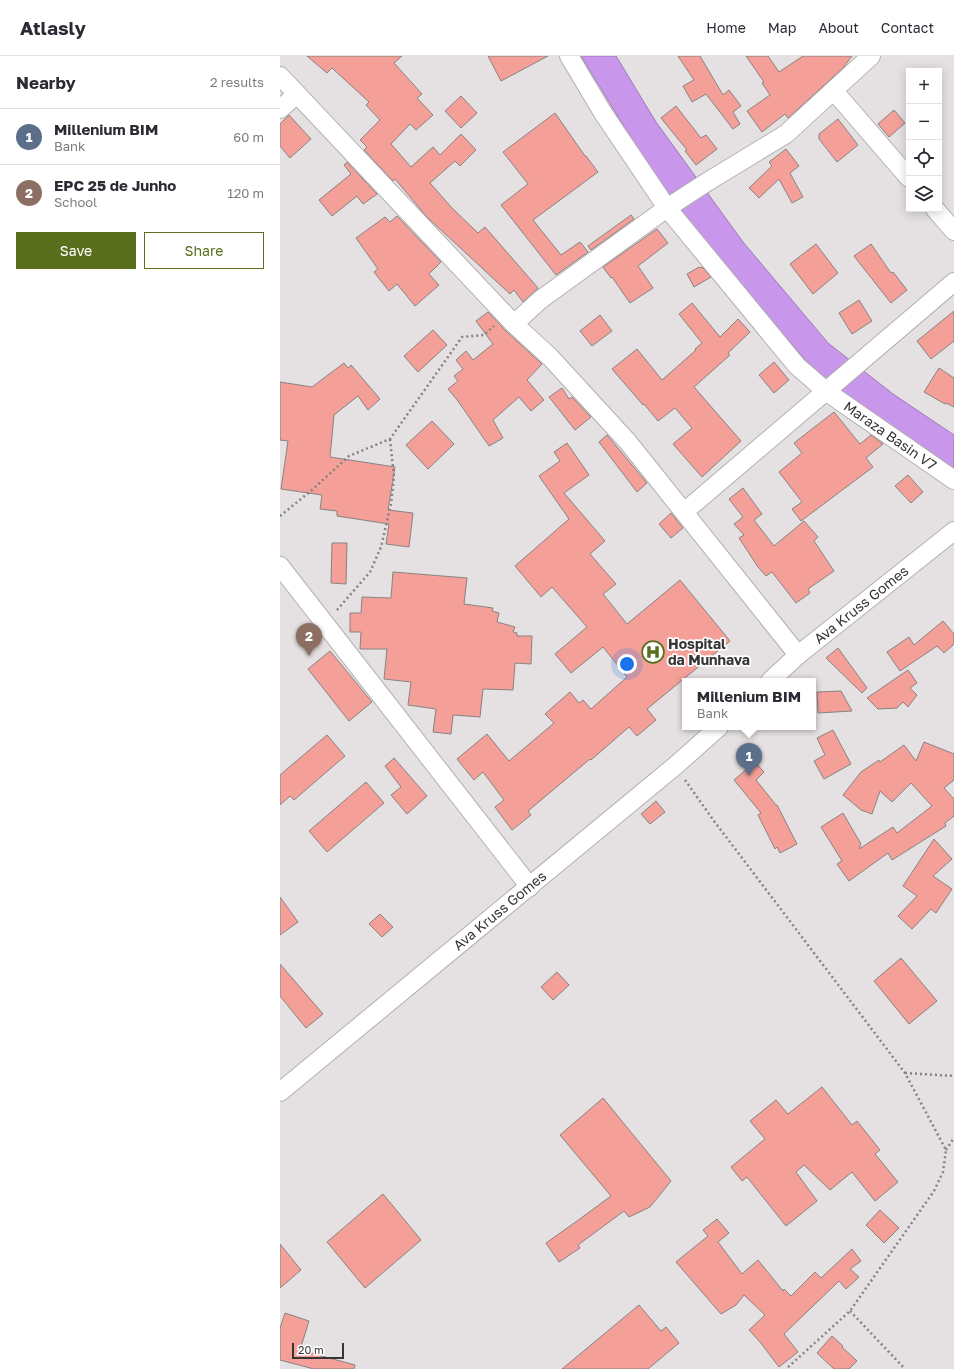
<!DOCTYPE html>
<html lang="en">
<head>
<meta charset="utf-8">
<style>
  :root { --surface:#fff; --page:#f7f7f7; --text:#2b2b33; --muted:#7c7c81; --line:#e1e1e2; --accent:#5a6f1e }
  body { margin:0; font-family:"Golos Text",sans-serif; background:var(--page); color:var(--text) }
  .controls { position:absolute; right:12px; top:12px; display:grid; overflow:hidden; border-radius:0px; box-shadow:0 2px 10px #0003 }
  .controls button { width:36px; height:36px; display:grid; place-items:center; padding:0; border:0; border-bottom:1px solid var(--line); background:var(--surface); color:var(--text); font:20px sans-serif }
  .scale { position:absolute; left:12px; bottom:10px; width:52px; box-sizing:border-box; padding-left:4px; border:2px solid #373535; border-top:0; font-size:11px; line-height:14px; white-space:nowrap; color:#373535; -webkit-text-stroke:3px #fff; paint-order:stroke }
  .you { position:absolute; left:347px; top:608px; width:14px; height:14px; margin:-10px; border:3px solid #fff; border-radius:50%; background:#1a73e8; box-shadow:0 0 0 6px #1a73e833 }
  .badge { display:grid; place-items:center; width:26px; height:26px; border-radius:50%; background:var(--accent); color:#fff; font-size:13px; font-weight:700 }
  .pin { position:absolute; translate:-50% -33px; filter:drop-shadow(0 1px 2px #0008) }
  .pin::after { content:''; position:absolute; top:21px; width:14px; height:12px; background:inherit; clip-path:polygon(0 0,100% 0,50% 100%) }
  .popup { position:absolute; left:402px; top:622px; width:134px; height:52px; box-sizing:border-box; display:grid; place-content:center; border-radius:0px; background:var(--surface); filter:drop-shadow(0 1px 3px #0005); font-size:13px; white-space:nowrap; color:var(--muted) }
  .popup b { font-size:15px; color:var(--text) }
  .popup::after { content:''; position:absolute; left:50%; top:100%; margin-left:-8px; border:8px solid transparent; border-top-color:var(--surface) }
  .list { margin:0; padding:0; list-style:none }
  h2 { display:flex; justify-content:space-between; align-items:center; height:52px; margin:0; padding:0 16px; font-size:17px }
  h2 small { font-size:13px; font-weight:400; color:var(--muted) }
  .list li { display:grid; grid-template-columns:26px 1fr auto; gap:12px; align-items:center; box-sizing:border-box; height:56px; padding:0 16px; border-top:1px solid var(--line) }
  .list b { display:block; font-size:15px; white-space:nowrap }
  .list p { margin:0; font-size:13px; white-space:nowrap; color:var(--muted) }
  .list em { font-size:13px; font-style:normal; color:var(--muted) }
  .actions { display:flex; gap:8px; padding:12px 16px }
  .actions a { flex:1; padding:9px 0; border:1px solid var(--accent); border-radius:0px; text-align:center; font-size:14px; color:var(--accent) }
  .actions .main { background:var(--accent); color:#fff }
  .icon { flex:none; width:22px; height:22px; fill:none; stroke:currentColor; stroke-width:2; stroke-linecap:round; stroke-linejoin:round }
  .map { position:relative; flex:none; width:674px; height:1313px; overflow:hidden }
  header { display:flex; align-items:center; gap:24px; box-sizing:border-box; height:56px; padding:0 20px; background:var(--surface); border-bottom:1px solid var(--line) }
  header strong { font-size:19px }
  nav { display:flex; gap:22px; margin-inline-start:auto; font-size:14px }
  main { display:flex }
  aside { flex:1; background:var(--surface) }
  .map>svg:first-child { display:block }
</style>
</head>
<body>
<header>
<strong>Atlasly</strong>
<nav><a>Home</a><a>Map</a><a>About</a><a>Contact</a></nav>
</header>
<main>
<aside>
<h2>Nearby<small>2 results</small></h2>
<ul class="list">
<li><span class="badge" style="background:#5c6f8a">1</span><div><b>Millenium BIM</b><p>Bank</p></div><em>60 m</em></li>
<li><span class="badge" style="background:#8d6e63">2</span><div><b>EPC 25 de Junho</b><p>School</p></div><em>120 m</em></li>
</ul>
<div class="actions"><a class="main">Save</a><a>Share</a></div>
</aside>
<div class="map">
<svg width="674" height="1313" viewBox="0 0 674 1313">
  <rect width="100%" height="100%" fill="#e5e0e1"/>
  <polygon fill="#c897ec" stroke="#9c7ab5" points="301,0 336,0 376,66 463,186 548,287 613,338 674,379 674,413 567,342 525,304 386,139"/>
  <g fill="#f59f99" stroke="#878382">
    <polygon points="27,0 122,0 114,7 142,38 137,42 153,59 136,74 130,68 111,88 131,111 153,91 160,99 181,78 196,94 180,110 175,105 150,127 172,152 198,177 205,171 258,232 243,246 234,234 230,238 147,161 115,123 113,125 84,94 87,91 80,84 100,64 86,49 89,46 52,12 47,17"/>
    <polygon points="208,0 268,0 221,25"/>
    <polygon points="398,0 420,0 443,39 449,34 461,50 453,56 460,68 453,73 426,38 412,46 403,30 414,24"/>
    <polygon points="466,0 488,0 499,16 523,0 572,0 563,12 508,62 505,58 482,76 467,55 490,39 482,27 484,26"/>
    <polygon points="181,40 197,57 181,72 165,55"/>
    <polygon points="396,50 421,82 426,79 437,93 416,109 405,95 407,94 381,62"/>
    <polygon points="614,54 625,67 609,81 598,68"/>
    <polygon points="275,57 305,100 306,100 318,116 253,164 281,199 300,186 308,196 276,219 221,149 248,128 223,96"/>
    <polygon points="9,59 31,83 10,102 0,90 0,68"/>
    <polygon points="558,63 578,89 557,106 539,83 539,78"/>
    <polygon points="506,93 519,110 510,117 523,141 512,147 499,123 479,142 469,132 492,110 489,106"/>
    <polygon points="67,106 97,138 83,148 77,140 52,160 39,144 71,118 64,109"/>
    <polygon points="351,159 354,163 311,194 308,190"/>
    <polygon points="117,160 161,206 149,218 159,229 135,250 117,228 109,235 94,216 98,213 76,182 105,161 110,166"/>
    <polygon points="377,173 388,187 358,210 373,232 350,247 332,221 331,222 323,211"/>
    <polygon points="536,188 558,217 533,238 510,208"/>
    <polygon points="591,188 611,217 613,216 627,234 611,247 574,200"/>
    <polygon points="419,211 420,212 422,211 431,221 414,231 407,218"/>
    <polygon points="579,244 592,265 572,278 559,257"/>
    <polygon points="412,247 440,281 458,263 470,276 448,297 450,299 414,331 461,385 422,421 393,388 412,372 395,352 378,365 364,348 363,349 332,313 357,293 382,324 416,294 415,293 422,287 399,258"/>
    <polygon points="674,255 674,285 651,303 637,285"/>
    <polygon points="208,256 227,276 262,308 247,324 264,344 251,355 239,341 213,364 223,382 209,390 178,345 168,333 178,325 174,320 183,313 176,304 186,295 193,304 213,288 196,265"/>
    <polygon points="320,259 332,275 312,290 300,275"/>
    <polygon points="153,274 167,289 138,316 124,300"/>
    <polygon points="494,306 509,324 494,337 479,319"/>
    <polygon points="64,307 68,312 71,309 100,343 88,354 78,340 54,359 50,401 115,411 108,454 133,457 129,491 106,488 109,468 57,460 57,455 40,453 42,439 1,433 8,385 0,384 0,326 32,331"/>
    <polygon points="659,312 674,322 674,351 666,347 665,348 644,336"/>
    <polygon points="282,332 289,343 292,341 311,361 295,374 269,341"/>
    <polygon points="554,356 580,388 591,379 603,388 586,402 593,411 521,465 512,453 522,446 499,416 522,397 514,387"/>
    <polygon points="152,365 174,388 148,413 126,389"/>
    <polygon points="327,379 367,427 357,436 319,386"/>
    <polygon points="287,387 309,419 284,437 325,485 310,498 336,528 323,538 347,568 400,524 450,585 367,653 376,664 357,680 349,671 311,704 310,703 248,755 251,759 232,774 215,751 224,744 203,716 194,724 177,703 207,678 229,705 274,667 265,658 290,636 299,647 303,644 311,653 347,621 323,591 291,617 275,598 307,571 272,531 261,541 235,510 289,463 259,420 280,405 274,396"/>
    <polygon points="628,419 643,436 631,447 615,430"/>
    <polygon points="463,432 482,458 474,464 494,490 524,465 538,481 534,485 554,515 528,533 530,537 516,547 492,516 486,520 478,511 459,482 464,479 454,468 463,461 449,443"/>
    <polygon points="391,457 403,472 391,482 379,468"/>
    <polygon points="52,487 67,487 66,528 51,527"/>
    <polygon points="113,516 187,522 184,548 213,552 212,555 219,557 217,566 235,571 233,576 237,577 237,580 252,580 251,608 235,607 233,634 203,633 200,661 173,659 171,678 153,676 156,653 128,649 131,626 104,623 107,593 80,593 81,576 70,576 70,557 81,557 82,541 111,542"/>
    <polygon points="663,565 674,578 674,588 664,597 657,590 620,615 607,596 629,581 634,589"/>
    <polygon points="558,592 587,632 582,637 546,602"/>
    <polygon points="50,595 92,646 69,665 28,613"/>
    <polygon points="628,614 637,627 630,632 637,639 628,651 623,646 617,652 598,653 587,642"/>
    <polygon points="561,635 572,655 538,657 537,636"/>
    <polygon points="553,674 571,708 544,723 534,705 545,699 537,682"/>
    <polygon points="47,679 65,700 14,744 10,740 0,749 0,719"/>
    <polygon points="644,686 674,698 674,724 664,732 674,743 674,760 665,767 666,770 612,804 608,797 569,825 557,808 562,805 541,771 563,757 581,788 579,793 613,771 617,777 652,750 631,727 612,746 600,735 592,758 581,754 563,739 581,716 599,704 600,706 624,689 636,705"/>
    <polygon points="114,702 147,740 127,758 111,739 121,731 105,710"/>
    <polygon points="475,706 484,716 476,724 496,749 497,749 517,788 500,797 497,791 495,793 478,759 481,757 454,724"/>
    <polygon points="86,726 104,747 47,796 29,775"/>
    <polygon points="376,745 385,756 370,768 361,758"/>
    <polygon points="654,783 672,803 653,820 672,833 656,857 651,853 632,873 618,860 637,840 623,830"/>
    <polygon points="0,841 18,866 0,879"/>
    <polygon points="100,858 113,871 102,881 89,868"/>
    <polygon points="621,902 657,945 629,968 594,925"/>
    <polygon points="0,908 43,958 26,972 0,940"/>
    <polygon points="277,916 289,929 273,944 261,931"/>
    <polygon points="542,1031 572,1069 577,1065 600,1094 595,1098 618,1126 595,1145 572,1116 550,1134 524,1109 516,1116 537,1145 506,1170 467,1121 462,1125 451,1111 485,1083 470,1065 496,1044 508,1058"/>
    <polygon points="323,1042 391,1125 370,1151 349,1161 344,1155 298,1189 300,1192 279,1206 266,1187 297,1165 331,1140 280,1079"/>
    <polygon points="103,1138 141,1184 85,1232 47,1186"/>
    <polygon points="600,1154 619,1172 604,1187 586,1169"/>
    <polygon points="437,1163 449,1177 438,1186 462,1218 478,1204 503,1235 504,1233 511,1240 535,1216 541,1222 572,1193 581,1205 570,1213 579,1221 566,1233 559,1225 504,1278 518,1296 499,1311 480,1286 469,1274 485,1259 464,1239 456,1249 441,1258 396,1206 428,1180 423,1174"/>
    <polygon points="0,1188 21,1214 0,1232"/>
    <polygon points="359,1249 381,1275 386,1271 399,1287 368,1313 282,1313"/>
    <polygon points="5,1257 29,1265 20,1294 75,1309 74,1313 34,1313 0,1304 0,1272"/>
    <polygon points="552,1280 563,1290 562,1291 577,1305 569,1313 554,1313 537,1297"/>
  </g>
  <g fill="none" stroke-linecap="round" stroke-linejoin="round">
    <g stroke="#b4afb0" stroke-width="20">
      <g id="minor">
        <path id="s1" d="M 289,0 L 323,57 L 387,152 L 517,310 L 547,336 L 674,424"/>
        <polyline points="0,20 234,268 270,301 348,386 518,599"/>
        <polyline points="554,35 629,122"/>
        <polyline points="0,53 17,38"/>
        <polyline points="655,153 674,175"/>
        <polyline points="234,268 260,244 387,152 427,126 506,78 591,0"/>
        <polyline points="404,456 674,226"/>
        <polyline points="0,510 250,831"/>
        <path id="s2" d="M 490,625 L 518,599 L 674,475"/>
        <path id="s3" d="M 0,1036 L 395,710 L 439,671"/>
      </g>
    </g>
    <g stroke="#868283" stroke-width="2.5" stroke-dasharray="2 3" stroke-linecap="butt">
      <polyline points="0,460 32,434 69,400 110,383 182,281 204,279 214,270"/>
      <polyline points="57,554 90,516 101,491 111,448 114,421 110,383"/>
      <polyline points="405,724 434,765 625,1017 666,1094 663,1116 654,1135 570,1255 506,1313"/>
      <polyline points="625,1017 674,1020"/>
      <polyline points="666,1094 674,1082"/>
      <polyline points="570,1255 625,1313"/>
    </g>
    <use href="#minor" stroke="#fff" stroke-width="18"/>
  </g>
  <defs>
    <g id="hospital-ring" transform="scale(1.15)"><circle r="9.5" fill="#fff" stroke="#5a6f1e" stroke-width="1.5"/><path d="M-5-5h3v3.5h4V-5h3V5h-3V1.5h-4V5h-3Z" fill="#5a6f1e"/></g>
  </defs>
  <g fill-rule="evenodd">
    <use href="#hospital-ring" x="373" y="596"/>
  </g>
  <g text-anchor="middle" stroke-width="3.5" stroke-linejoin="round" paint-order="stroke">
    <g font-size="14" fill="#373535" stroke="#fff">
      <text dy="5" stroke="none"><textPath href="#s1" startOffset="502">Maraza Basin V7</textPath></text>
      <text dy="5" stroke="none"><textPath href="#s2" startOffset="119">Ava Kruss Gomes</textPath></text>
      <text dy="5" stroke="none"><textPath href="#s3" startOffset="285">Ava Kruss Gomes</textPath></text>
    </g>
    <g font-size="14" font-weight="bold" fill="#373535" stroke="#fff" text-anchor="start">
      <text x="388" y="593">Hospital<tspan x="388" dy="16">da Munhava</tspan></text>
    </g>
  </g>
</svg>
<div class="controls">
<button>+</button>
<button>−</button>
<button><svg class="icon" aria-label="locate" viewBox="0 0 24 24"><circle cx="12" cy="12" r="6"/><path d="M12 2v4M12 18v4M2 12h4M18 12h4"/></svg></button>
<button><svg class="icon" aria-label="layers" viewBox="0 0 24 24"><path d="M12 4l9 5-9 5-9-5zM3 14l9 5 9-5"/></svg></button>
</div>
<div class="scale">20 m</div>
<div class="you"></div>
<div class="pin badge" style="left:469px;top:720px;background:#5c6f8a">1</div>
<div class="popup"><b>Millenium BIM</b>Bank</div>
<div class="pin badge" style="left:29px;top:600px;background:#8d6e63">2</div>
</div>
</main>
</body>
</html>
